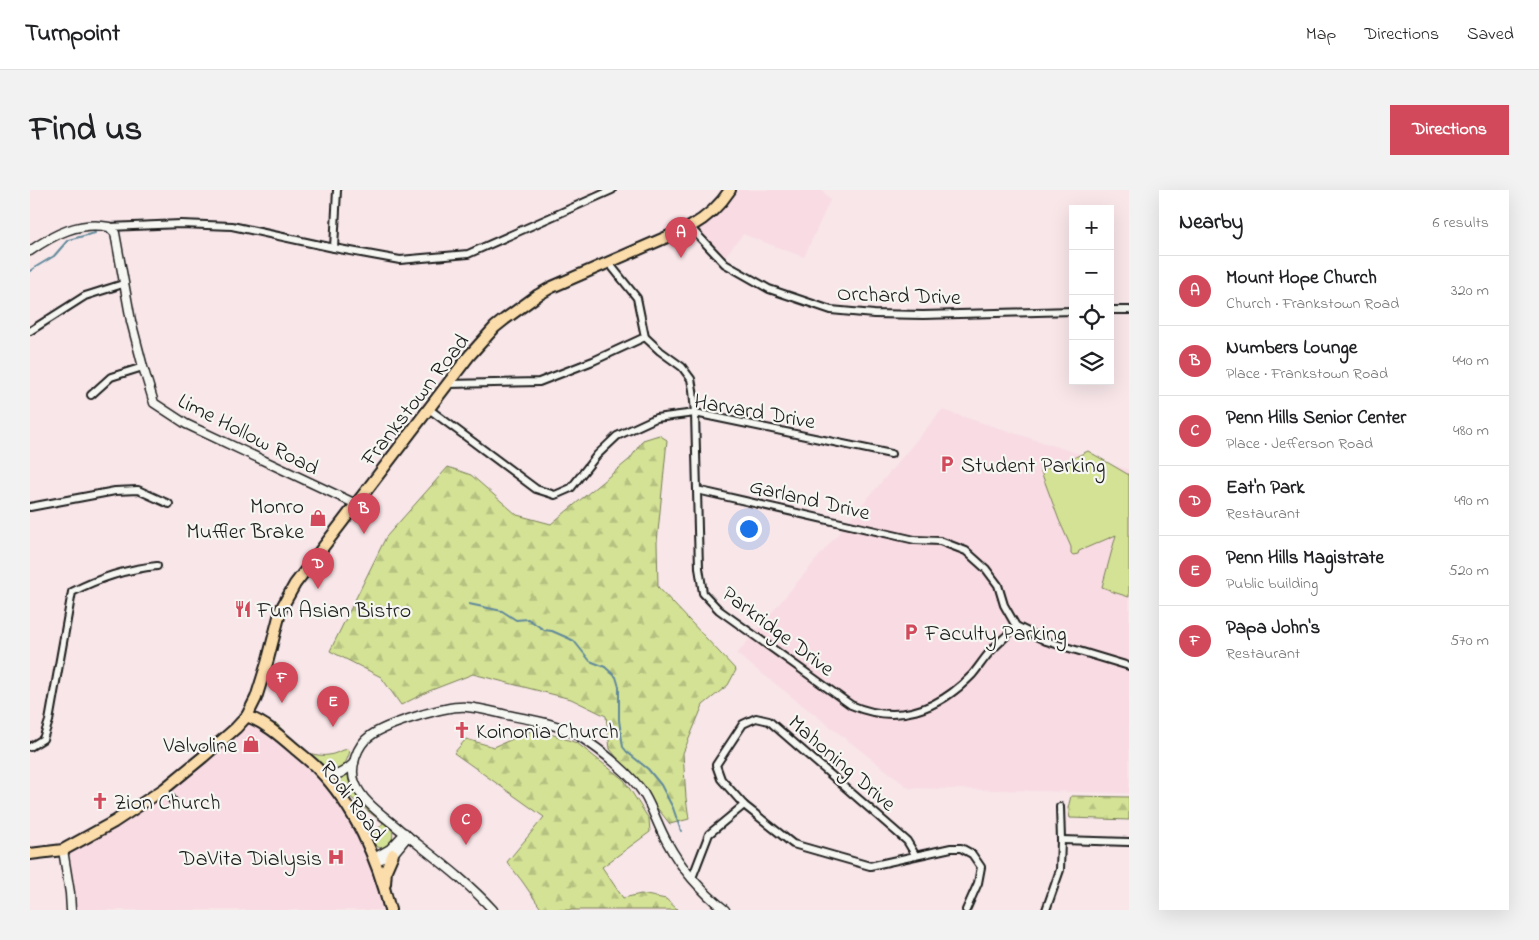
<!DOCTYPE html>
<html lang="en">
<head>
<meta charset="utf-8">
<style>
  :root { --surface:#fff; --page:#f2f2f2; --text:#202124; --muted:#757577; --line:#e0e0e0; --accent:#d1495b }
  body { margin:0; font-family:"Indie Flower",sans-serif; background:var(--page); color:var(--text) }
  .controls { position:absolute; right:15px; top:15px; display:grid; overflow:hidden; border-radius:0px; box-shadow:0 5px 20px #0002 }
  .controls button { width:45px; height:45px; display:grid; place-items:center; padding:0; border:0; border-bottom:1px solid var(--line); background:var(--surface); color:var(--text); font:25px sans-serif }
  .you { position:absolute; left:718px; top:338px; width:18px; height:18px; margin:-12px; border:4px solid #fff; border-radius:50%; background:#1a73e8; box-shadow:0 0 0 8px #1a73e833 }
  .badge { display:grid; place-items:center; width:32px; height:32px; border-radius:50%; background:var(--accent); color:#fff; font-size:16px; font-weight:700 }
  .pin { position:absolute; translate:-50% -41px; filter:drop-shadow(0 1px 2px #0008) }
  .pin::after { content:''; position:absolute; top:26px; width:18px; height:15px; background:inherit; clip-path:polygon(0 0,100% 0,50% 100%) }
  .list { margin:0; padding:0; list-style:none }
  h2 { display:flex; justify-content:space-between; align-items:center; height:65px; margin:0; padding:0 20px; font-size:21px }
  h2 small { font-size:16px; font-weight:400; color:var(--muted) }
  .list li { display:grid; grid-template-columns:32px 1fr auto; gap:15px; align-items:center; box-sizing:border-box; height:70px; padding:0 20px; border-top:1px solid var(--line) }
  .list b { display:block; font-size:19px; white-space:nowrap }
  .list p { margin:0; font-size:16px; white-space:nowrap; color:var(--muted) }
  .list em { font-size:16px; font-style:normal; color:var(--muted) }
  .icon { flex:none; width:28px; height:28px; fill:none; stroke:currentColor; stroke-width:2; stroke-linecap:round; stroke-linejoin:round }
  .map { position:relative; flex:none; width:1099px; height:720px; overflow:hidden; border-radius:0px }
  header { display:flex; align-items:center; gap:30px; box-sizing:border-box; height:70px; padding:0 25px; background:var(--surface); border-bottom:1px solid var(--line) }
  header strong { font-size:24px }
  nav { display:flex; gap:28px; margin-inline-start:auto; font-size:18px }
  .intro { display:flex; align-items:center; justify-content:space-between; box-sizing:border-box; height:120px; padding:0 30px }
  h1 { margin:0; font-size:35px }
  .button { padding:12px 22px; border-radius:0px; background:var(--accent); color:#fff; font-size:18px; font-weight:700 }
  main { display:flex; gap:30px; padding:0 30px }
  aside { flex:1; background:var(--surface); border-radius:0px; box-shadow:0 5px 20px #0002 }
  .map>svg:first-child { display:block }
</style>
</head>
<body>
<header>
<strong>Turnpoint</strong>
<nav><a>Map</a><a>Directions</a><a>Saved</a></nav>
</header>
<div class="intro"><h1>Find us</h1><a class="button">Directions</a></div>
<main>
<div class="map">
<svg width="1099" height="720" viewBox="0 0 1099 720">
  <defs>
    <pattern id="forest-firs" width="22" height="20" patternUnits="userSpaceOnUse" patternTransform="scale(1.25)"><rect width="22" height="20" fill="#d4e295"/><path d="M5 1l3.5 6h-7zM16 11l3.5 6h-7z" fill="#b5c180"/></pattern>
  </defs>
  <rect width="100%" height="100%" fill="#f8e6e9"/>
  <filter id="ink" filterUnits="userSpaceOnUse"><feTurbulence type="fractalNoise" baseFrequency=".02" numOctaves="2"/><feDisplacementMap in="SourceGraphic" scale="10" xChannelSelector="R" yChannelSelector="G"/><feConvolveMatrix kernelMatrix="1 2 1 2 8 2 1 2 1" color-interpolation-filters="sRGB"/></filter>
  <g filter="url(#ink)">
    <g fill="#f9dbe3">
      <polygon points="705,0 792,0 800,10 774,67 713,44 695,66 667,40 700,13"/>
      <polygon points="912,220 1099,280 1099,603 879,598 707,464"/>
      <polygon points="217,526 227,537 267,568 298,600 308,613 333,654 360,720 41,720 33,660 134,599"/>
    </g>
    <g fill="#d4e295" stroke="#787f58">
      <polygon points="1058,261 1099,285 1099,407 1080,401 1080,400 1072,397 1086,345 1049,361 1048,364 1043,365 1041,363 1041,357 1029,330 1010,279 1025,277"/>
      <path d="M 246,533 C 253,540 270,560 279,563 C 285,565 293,566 299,565 C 306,564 311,560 318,559 L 320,561 C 316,574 311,584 296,581 L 243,536 Z"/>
      <path d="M 318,583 C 318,603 334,616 349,626 C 354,630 360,634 362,640 C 365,649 358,661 348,657 C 344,656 342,652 340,649 L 353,633 L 314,602 L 312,603 L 302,589 Z"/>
    </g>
    <g fill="url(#forest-firs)" stroke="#787f58">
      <polygon points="629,245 637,250 627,352 628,397 706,480 698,495 673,515 653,563 656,608 659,629 640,634 580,559 576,526 541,509 443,484 399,501 371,515 351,487 300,461 356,347 418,277 441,285 487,325 521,334 600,269 613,250"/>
      <polygon points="506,539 547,553 594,590 619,629 620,642 572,677 593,708 611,704 636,709 648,720 512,720 492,691 477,672 514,627 424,563 436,549 464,557"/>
      <polygon points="1041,606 1099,607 1099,630 1040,628 1038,618"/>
    </g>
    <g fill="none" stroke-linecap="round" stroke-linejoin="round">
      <g stroke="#61899b" stroke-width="2">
        <polyline points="0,81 4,78 24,66 38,50 65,43"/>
        <polyline points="439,414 472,421 486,430 498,429 514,440 522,441 538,448 544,451 560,471 575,477 586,487 589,497 589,530 593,557 597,562 618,579 631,595 643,618 651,641"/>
      </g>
      <g stroke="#1c1c1c" stroke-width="10">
        <g id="minor">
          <polyline points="79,37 151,34 202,36 304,58 370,70 438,64 582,0"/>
          <polyline points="660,37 695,74 739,99 801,120 844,124 893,125 1043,121"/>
          <polyline points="304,58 307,0"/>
          <path d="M 579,73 L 607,108 L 615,147 L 630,161 L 652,177 L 661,189 L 663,200 L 665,223 L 669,378 L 673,403 L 689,420 L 821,515 C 867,535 908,520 942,485 C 948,478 953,470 959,463 C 967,454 977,446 986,436 L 974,415 L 968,395 L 956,379 L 936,361 L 910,351 L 885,350 L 667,300"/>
          <polyline points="1080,120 1099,120"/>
          <polyline points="0,141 55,106 93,94"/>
          <polyline points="419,194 509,192 563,171 615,147"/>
          <polyline points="61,205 81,187 113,177"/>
          <polyline points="399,219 506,299 525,305 541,298 567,265 587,246 626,228 665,223 861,264"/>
          <polyline points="0,317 85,301 108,300 139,314"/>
          <polyline points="986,436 1016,451 1099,476"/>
          <path d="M 0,557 L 13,549 L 19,531 L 42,402 C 69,388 97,379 127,376"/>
          <polyline points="134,599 143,611"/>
          <polyline points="1031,650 1099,652"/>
          <polyline points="886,666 877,651 739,531 726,528 713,534 686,575 691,589 714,615 763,654 840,676 921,658 931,658 942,664 951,677 948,693 936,720"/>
          <polyline points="662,688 679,644 714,615"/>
          <polyline points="1016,720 1030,680 1031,650 1030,617"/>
        </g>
      </g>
      <g stroke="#1c1c1c" stroke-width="11">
        <g id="tertiary">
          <path d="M 0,61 C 24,44 50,31 79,37 L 85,43 L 101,131 L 113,177 L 124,213 L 156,234 L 326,314"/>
          <path d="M 293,585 C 307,587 313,583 324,573"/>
          <polyline points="33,660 40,703 41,720"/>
          <polyline points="344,668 360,659 375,643"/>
          <polyline points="345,672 364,663 378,646"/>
          <path d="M 463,720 C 435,689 401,665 369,639 C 353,625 333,613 325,593 C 319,578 327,555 340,546 C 356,534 417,515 437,517 C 450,518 464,522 477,525 C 503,530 530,534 552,548 C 571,560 602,585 614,604 C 623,619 628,636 637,652 C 651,678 671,701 695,720"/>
        </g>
      </g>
      <g stroke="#1c1c1c" stroke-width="14">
        <g id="primary">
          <path d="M 217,526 C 235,533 249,545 264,558 C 272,565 280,571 287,578 C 324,615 348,670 360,720"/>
          <path d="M 0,664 L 33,660 L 84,632 L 134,599 L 173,567 L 206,538 L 217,526 L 226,508 L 237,473 L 251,419 L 265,394 L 439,166 L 465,137 L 475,129 L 508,105 L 522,97 L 660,37 C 676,28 689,17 700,0"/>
          <polyline points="355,694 356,680 363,664"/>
        </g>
      </g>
      <use href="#minor" stroke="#f6f6f2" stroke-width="6"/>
      <use href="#tertiary" stroke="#f6f6f2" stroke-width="8"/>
      <use href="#primary" stroke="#fbddab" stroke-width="10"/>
    </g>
  </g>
  <defs>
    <g id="parking-bare" transform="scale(1.35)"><path d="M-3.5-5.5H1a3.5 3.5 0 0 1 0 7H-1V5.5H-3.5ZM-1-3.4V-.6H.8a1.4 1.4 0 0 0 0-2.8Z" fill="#d1495b" stroke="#f6f6f2" stroke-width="2.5" paint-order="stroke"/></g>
    <g id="shop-bare" transform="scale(1.35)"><path d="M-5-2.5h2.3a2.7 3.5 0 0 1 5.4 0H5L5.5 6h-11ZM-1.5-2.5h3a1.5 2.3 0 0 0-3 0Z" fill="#d1495b" stroke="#f6f6f2" stroke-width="2.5" paint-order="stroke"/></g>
    <g id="restaurant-bare" transform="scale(1.35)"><path d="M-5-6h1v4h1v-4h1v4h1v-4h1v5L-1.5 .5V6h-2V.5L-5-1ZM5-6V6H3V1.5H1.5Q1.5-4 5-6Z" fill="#d1495b" stroke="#f6f6f2" stroke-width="2.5" paint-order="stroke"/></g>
    <g id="church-bare" transform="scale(1.35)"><path d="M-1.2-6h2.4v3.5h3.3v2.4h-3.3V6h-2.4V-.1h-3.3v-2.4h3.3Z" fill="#d1495b" stroke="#f6f6f2" stroke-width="2.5" paint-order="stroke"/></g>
    <g id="hospital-bare" transform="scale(1.35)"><path d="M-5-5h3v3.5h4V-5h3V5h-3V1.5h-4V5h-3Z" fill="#d1495b" stroke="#f6f6f2" stroke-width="2.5" paint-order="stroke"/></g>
  </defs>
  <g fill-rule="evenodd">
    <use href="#parking-bare" x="917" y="274"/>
    <use href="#shop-bare" x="288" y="328"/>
    <use href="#restaurant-bare" x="213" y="419"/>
    <use href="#parking-bare" x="881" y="442"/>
    <use href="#church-bare" x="432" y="540"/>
    <use href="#shop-bare" x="221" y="554"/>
    <use href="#church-bare" x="70" y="611"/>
    <use href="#hospital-bare" x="306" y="667"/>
  </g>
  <g text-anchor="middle" stroke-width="4.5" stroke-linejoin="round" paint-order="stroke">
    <g font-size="22" fill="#1c1c1c" stroke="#f6f6f2">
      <text transform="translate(869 104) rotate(2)" y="8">Orchard Drive</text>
      <text transform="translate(384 209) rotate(-52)" y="8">Frankstown Road</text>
      <text transform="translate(725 220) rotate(10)" y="8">Harvard Drive</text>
      <text transform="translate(219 243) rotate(27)" y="8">Lime Hollow Road</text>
      <text transform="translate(780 308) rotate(13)" y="8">Garland Drive</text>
      <text transform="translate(749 440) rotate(37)" y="8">Parkridge Drive</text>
      <text transform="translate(813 572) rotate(41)" y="8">Mahoning Drive</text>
      <text transform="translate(324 610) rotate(53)" y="8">Rodi Road</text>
    </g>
    <g font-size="22" fill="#1c1c1c" stroke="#f6f6f2" text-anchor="start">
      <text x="931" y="282">Student Parking</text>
      <text x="274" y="323" text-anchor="end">Monro<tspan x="274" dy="25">Muffler Brake</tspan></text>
      <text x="227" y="427">Fun Asian Bistro</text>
      <text x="895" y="450">Faculty Parking</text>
      <text x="446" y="548">Koinonia Church</text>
      <text x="207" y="562" text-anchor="end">Valvoline</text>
      <text x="84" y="619">Zion Church</text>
      <text x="292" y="675" text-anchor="end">DaVita Dialysis</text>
    </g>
  </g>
</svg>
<div class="controls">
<button>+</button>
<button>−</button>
<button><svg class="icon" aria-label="locate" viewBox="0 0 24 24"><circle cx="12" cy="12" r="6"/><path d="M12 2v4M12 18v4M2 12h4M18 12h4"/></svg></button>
<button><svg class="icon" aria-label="layers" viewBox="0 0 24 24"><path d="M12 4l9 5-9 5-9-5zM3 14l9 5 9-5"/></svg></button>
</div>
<div class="you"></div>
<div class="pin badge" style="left:651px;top:68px">A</div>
<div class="pin badge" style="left:334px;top:344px">B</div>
<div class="pin badge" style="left:436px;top:655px">C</div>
<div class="pin badge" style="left:288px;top:399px">D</div>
<div class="pin badge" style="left:303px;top:537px">E</div>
<div class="pin badge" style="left:252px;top:513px">F</div>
</div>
<aside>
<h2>Nearby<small>6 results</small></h2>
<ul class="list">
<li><span class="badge">A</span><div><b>Mount Hope Church</b><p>Church · Frankstown Road</p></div><em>320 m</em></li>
<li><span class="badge">B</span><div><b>Numbers Lounge</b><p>Place · Frankstown Road</p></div><em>440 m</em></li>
<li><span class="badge">C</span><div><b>Penn Hills Senior Center</b><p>Place · Jefferson Road</p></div><em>480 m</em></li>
<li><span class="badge">D</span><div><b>Eat'n Park</b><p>Restaurant</p></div><em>490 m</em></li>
<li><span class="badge">E</span><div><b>Penn Hills Magistrate</b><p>Public building</p></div><em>520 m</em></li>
<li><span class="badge">F</span><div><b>Papa John's</b><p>Restaurant</p></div><em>570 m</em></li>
</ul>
</aside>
</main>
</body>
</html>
